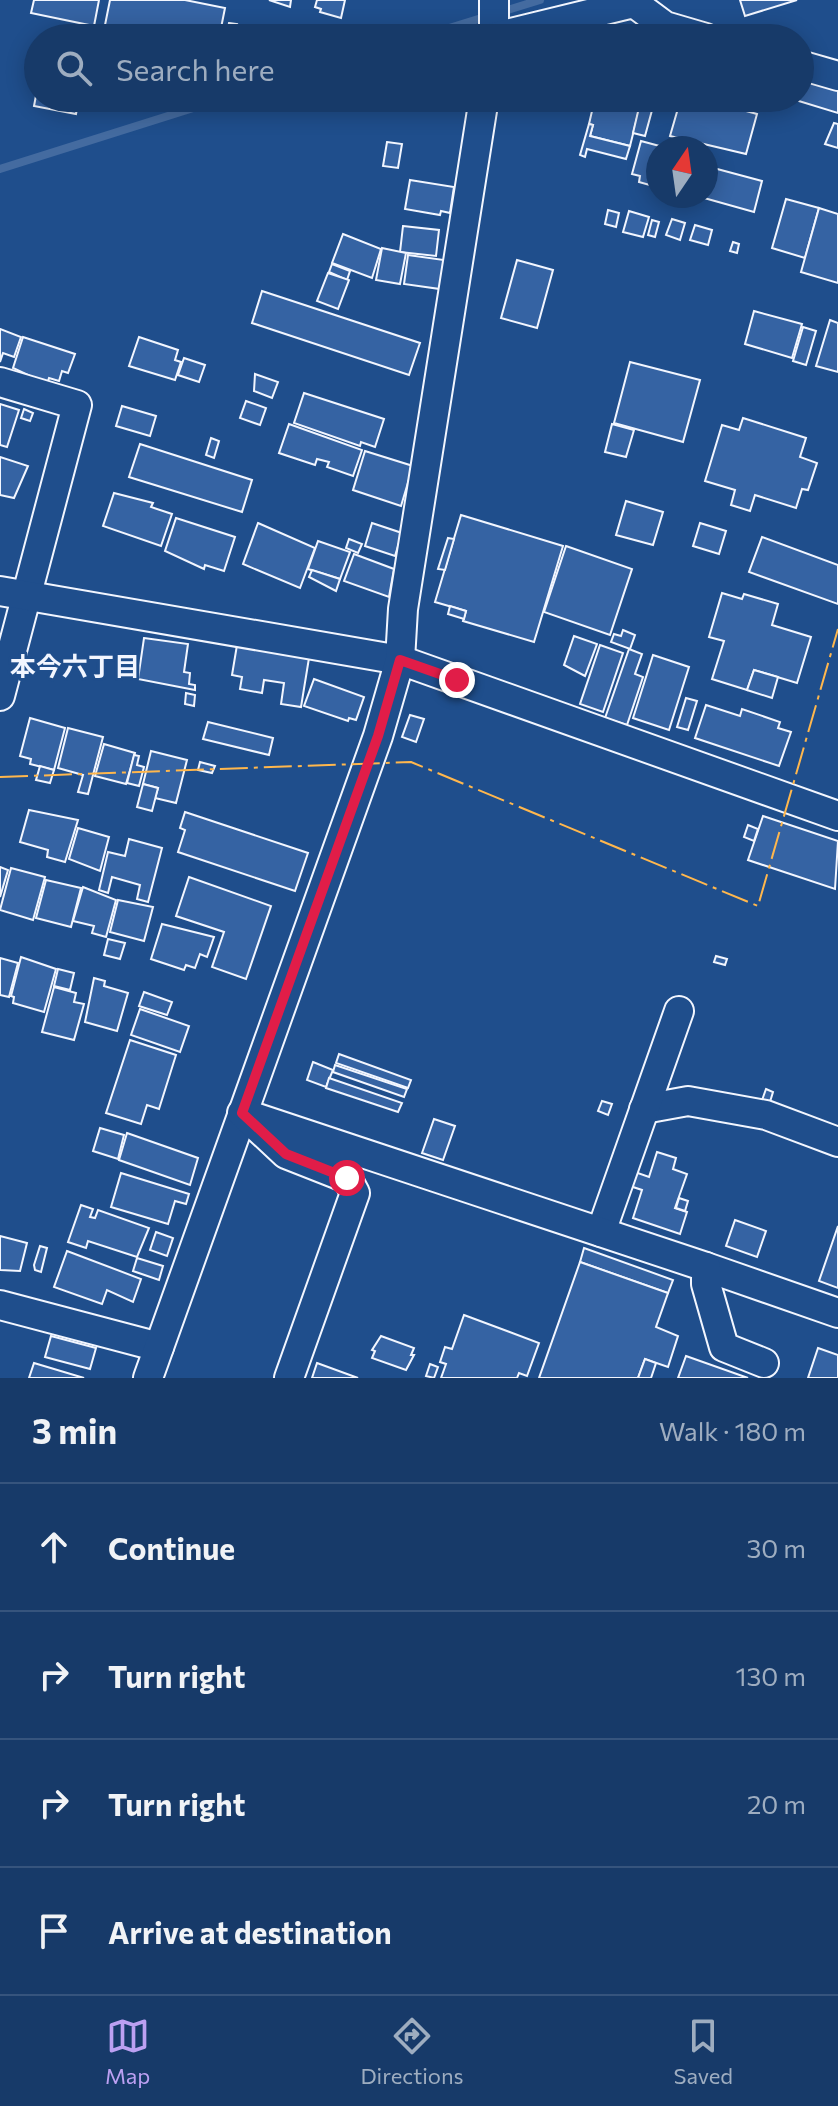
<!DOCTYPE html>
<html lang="en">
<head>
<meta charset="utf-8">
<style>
  :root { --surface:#173a69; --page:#20416f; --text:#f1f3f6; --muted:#9eadc0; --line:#36547d; --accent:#bca0f2 }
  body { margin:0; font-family:Commissioner,"Noto Sans JP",sans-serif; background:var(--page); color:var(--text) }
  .compass { position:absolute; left:646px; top:136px; width:72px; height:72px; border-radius:50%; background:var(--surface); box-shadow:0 4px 20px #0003; rotate:13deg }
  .stop { position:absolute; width:24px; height:24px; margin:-18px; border:6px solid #e11d48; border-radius:50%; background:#fff }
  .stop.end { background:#e11d48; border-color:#fff; box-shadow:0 2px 8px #0008 }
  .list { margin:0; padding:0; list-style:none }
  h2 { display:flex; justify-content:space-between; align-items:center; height:104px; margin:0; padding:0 32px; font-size:34px }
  h2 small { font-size:26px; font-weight:400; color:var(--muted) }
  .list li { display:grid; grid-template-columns:52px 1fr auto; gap:24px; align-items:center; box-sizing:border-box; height:128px; padding:0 32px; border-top:2px solid var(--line) }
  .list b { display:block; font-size:30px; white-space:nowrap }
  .list em { font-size:26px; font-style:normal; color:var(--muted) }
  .icon { flex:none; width:44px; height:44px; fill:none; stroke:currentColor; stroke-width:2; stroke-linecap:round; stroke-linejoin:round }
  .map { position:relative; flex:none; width:838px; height:1378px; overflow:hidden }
  .search { position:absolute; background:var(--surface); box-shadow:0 4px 20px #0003; left:24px; right:24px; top:24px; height:88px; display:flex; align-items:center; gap:20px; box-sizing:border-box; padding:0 28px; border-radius:44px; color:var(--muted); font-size:30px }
  .sheet { height:616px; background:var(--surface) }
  nav { display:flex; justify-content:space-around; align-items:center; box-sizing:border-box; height:112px; border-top:2px solid var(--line); background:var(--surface); font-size:22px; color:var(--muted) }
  nav a { display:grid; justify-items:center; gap:4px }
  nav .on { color:var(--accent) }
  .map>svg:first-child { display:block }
</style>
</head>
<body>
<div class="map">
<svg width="838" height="1378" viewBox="0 0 838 1378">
  <rect width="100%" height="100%" fill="#1f4e8c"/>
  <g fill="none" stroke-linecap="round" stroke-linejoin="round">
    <g stroke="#446ba0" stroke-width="8">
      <polyline points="417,38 540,0"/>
      <polyline points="0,169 225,98"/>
    </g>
  </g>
  <g fill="#3563a3" stroke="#f2f6ff" stroke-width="2">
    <polygon points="34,0 99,0 94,26 31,13"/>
    <polygon points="110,0 185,0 225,8 219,38 171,38 105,25"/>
    <polygon points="269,0 291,0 290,7"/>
    <polygon points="317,0 345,0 341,18 320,12 321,9 315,7"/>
    <polygon points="740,0 797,0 745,16"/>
    <polygon points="229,23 237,24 234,38 226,38"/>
    <polygon points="645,31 670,38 643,38"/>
    <polygon points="800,77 838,88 838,113 789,98 800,98"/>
    <polygon points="38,85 38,98 79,98 76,114 34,106"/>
    <polygon points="595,98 642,98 630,146 590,136 593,125 589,124"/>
    <polygon points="681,98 699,98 757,114 746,154 670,136"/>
    <polygon points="641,99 654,103 645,136 633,133"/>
    <polygon points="834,123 838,124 838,148 825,144"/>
    <polygon points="589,124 593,125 590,136 630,146 626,159 587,149 585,157 580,155"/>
    <polygon points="641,141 667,148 658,148 658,182 653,186 639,182 640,176 632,174"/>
    <polygon points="387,142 402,144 398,168 383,166"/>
    <polygon points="706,166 762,181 754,212 697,196 706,196"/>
    <polygon points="410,180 454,187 450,213 441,211 440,215 405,209"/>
    <polygon points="786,199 819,208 805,258 772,248"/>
    <polygon points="819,208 838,214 838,283 801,272"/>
    <polygon points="608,210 619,213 616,227 605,224"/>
    <polygon points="629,211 649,217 643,237 623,232"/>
    <polygon points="672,219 685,223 680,240 666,235"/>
    <polygon points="652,220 659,222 655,237 648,235"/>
    <polygon points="695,225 712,230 708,245 690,240"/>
    <polygon points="403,226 439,230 436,256 400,252"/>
    <polygon points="343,234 381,249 372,278 332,263"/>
    <polygon points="733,242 739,244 737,253 730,251"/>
    <polygon points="382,248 406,253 400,284 376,280"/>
    <polygon points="408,255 444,260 440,289 404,284"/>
    <polygon points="517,260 553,270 537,328 501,318"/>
    <polygon points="332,264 350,271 347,280 329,272"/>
    <polygon points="328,273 349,280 338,309 317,301"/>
    <polygon points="262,291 420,343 409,375 252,323"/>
    <polygon points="754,311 802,324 792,358 745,344"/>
    <polygon points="830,320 838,323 838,372 816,366"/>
    <polygon points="803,327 816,331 806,365 793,361"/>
    <polygon points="0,329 21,337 14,357 3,353 0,362"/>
    <polygon points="23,337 75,354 68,373 62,371 59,381 49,378 47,384 13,368"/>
    <polygon points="139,337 178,350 175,360 181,362 175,380 129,366"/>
    <polygon points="184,358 205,365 199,382 178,375"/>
    <polygon points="630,362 700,380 683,442 614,423"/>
    <polygon points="255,374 278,382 272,398 254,391"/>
    <polygon points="304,393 384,419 375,447 361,442 360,446 294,423"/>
    <polygon points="246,401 266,408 260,425 240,418"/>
    <polygon points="0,404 19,410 7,447 0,445"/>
    <polygon points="122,406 156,416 150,436 116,426"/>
    <polygon points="24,409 33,413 30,421 21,418"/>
    <polygon points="743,418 806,438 800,457 817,463 808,490 802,489 796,508 755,495 750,511 731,505 735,490 705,481 722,425 739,430"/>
    <polygon points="289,424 362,450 353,476 327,467 329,462 317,459 315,465 279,453"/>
    <polygon points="612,424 634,430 626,457 605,452"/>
    <polygon points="211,438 219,441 214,458 206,455"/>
    <polygon points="140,444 252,480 242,512 129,477"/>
    <polygon points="365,451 413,466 401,506 353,490"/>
    <polygon points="0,457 28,466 14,498 0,495"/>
    <polygon points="114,493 153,503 151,507 172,514 161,546 103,526"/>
    <polygon points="626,501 663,512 653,545 616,535"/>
    <polygon points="461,515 563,546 534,642 463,621 466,611 435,602"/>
    <polygon points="176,518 235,537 224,571 205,565 204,569 165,551"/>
    <polygon points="258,523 315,548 300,588 243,564"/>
    <polygon points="372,523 402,533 395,556 365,546"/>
    <polygon points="700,523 726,531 719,554 693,546"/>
    <polygon points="762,537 838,565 838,604 749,572"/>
    <polygon points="448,538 454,539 445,570 438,569"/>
    <polygon points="349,539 362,544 358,553 346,548"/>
    <polygon points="318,541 350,552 340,579 308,569"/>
    <polygon points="566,546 632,569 610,635 544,612"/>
    <polygon points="354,554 394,569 389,597 344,581"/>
    <polygon points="312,570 340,579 336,591 309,577"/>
    <polygon points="722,593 742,599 744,594 778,604 772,625 811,637 797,683 754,670 747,690 712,679 724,641 709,637"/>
    <polygon points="450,606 466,611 464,619 448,614"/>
    <polygon points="623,630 635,635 630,649 611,642 614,634 621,636"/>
    <polygon points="574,636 597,644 585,676 564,665"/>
    <polygon points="144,638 188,644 184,672 190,673 189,684 195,685 195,690 138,679"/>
    <polygon points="237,645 309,658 301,707 281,704 284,683 264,680 262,693 240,689 242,677 232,675"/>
    <polygon points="600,645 623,653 603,712 580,704"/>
    <polygon points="629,649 642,654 635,674 643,677 627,725 605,718"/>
    <polygon points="653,655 689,667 669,730 633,718"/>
    <polygon points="754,670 778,677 772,698 747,690"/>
    <polygon points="314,679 364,697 356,720 349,718 348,721 304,706"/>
    <polygon points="186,693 195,695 194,706 185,704"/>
    <polygon points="686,698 697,701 688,730 677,727"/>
    <polygon points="706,705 740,716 742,709 780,722 778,728 791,732 779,766 695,738"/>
    <polygon points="410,715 424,719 416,742 402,737"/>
    <polygon points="30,718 65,728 54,770 30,764 31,759 20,756"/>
    <polygon points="208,722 273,738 269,755 203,739"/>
    <polygon points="68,728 103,737 88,794 78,792 83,775 58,768"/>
    <polygon points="104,744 135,753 126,784 95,776"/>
    <polygon points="151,751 187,760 176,803 155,798 158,788 143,784"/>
    <polygon points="134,755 139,756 137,765 144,767 139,786 127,783"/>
    <polygon points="200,762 215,766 212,773 198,770"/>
    <polygon points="40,766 54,770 50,783 36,780"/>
    <polygon points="143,784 158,788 152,811 137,807"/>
    <polygon points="29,810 78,820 65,862 47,857 48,850 20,842"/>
    <polygon points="185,812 308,853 295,891 178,852 185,830 180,828"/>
    <polygon points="763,816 838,841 835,889 748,860"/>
    <polygon points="748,825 758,829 754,841 744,837"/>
    <polygon points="78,828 109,837 100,871 69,859"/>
    <polygon points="129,839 162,848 148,902 137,899 140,885 112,877 108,893 99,890 108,852 125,856"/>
    <polygon points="0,867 8,870 0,897"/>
    <polygon points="11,868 45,877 33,920 0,910"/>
    <polygon points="189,877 271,906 246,979 212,967 224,932 176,916"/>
    <polygon points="46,880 81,888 71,927 36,918"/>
    <polygon points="83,887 116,900 106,937 92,933 94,926 73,921"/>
    <polygon points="118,900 153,907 144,941 110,932"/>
    <polygon points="162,924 214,937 207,957 200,954 195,968 186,965 184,970 151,959"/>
    <polygon points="108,939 125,943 120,959 104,955"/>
    <polygon points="716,956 727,959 725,965 714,962"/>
    <polygon points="21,957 56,969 44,1012 13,1003 14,997 11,996"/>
    <polygon points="0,958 18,963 9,997 0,995"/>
    <polygon points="58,969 74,973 70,990 54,986"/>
    <polygon points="94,978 105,981 104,986 128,993 117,1031 85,1022"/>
    <polygon points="54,987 76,993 74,1002 84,1004 74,1040 42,1032"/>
    <polygon points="144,992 172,1002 167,1015 139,1006"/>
    <polygon points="140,1009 189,1026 180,1052 131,1035"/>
    <polygon points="130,1040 176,1055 159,1109 147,1105 141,1124 106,1113"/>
    <polygon points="339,1054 411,1080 408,1088 336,1063"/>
    <polygon points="313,1062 333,1070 326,1087 307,1080"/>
    <polygon points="335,1065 407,1089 404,1097 333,1072"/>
    <polygon points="329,1078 402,1103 398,1112 326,1088"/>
    <polygon points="766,1089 773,1092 769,1105 761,1103"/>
    <polygon points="602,1101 612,1104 608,1115 598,1111"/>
    <polygon points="434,1119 455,1126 443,1160 422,1153"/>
    <polygon points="100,1128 124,1135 118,1159 93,1151"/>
    <polygon points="127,1133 198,1158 190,1185 119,1160"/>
    <polygon points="657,1152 676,1158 673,1169 687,1174 675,1208 687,1212 680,1234 633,1218 642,1190 630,1186 635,1172 649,1177"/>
    <polygon points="121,1173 189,1194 186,1204 175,1201 168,1224 111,1207"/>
    <polygon points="679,1198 688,1201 685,1211 676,1208"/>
    <polygon points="81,1205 93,1209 90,1217 95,1218 98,1210 149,1228 137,1257 88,1241 86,1248 68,1242"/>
    <polygon points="735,1220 766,1231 757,1257 726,1246"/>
    <polygon points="838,1226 838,1288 819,1281"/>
    <polygon points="156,1232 173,1238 167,1256 150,1250"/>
    <polygon points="0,1236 27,1243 20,1271 0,1270"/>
    <polygon points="40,1246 47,1248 41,1272 35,1270 34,1265"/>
    <polygon points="584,1248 673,1280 668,1293 580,1262"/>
    <polygon points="67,1251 141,1279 133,1302 107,1290 102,1304 54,1287"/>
    <polygon points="137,1258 163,1266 159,1280 133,1271"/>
    <polygon points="580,1262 668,1293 656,1327 678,1336 668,1367 645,1359 638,1378 539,1378"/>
    <polygon points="464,1315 539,1343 527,1376 519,1373 517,1378 441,1378 446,1364 440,1362 445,1347 452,1349"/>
    <polygon points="51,1336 96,1348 90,1369 45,1357"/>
    <polygon points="381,1336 414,1348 411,1355 414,1355 406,1370 372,1358 375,1351 372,1350"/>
    <polygon points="818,1348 838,1355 838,1378 808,1378"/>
    <polygon points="686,1356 748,1378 678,1378"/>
    <polygon points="645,1359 656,1363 651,1378 638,1378"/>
    <polygon points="34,1363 84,1378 29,1378"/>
    <polygon points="317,1363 358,1378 312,1378"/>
    <polygon points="430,1364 438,1367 434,1378 426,1376"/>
  </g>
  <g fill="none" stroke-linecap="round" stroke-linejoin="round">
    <g stroke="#f2f6ff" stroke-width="32">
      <g id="minor">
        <polyline points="494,0 494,38"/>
        <polyline points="494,37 634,3 665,26 706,38"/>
        <polyline points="800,65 838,76"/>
        <polyline points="0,382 77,405 0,696"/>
        <polyline points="0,591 400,660 838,816"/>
        <polyline points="644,1109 688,1101 766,1115 838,1142"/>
        <polyline points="601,1232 679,1011"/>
        <polyline points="706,1267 838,1313"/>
        <polyline points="0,1305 159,1347"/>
        <polyline points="148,1378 378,736 400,660 403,609 484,98"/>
        <polyline points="289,1378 355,1193 347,1178 286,1154 242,1113 706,1267 706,1284 724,1347 764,1363"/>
      </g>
    </g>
    <use href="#minor" stroke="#1f4e8c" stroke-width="28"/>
    <polyline stroke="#ffb74d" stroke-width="2" stroke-dasharray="28 6 4 6" stroke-linecap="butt" points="0,777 411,762 758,906 838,629"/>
  </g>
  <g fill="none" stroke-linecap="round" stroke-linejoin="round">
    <polyline stroke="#e11d48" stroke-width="10" points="347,1178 286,1154 242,1113 378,736 400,660 457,680"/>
  </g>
  <g text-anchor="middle" stroke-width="6" stroke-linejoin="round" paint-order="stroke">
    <g font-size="26" font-weight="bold" fill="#f2f6ff" stroke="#1f4e8c">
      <text x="75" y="676">本今六丁目</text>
    </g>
  </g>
</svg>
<svg class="compass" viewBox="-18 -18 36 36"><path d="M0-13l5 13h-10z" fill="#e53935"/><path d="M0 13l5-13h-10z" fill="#9eadc0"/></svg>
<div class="stop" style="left:347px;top:1178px"></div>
<div class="stop end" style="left:457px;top:680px"></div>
<div class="search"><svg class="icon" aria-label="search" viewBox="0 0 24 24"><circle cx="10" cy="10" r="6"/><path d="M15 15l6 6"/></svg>Search here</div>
</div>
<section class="sheet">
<h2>3 min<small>Walk · 180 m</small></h2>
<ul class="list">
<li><svg class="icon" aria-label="ahead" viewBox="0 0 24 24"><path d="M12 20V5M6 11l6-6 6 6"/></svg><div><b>Continue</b></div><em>30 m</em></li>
<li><svg class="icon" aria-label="right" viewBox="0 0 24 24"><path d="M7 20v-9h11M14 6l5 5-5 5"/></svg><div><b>Turn right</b></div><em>130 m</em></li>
<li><svg class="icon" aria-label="right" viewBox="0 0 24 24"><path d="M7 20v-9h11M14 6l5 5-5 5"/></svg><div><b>Turn right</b></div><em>20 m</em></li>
<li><svg class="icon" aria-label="arrive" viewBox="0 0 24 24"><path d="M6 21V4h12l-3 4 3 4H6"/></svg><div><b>Arrive at destination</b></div></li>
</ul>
</section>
<nav>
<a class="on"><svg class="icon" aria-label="map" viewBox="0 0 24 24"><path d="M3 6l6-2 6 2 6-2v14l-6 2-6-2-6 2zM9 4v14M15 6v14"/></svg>Map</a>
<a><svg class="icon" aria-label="directions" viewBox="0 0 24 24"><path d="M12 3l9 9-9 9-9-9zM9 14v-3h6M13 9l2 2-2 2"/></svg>Directions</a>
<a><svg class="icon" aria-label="saved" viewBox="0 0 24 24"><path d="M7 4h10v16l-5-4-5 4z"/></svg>Saved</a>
</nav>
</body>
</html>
